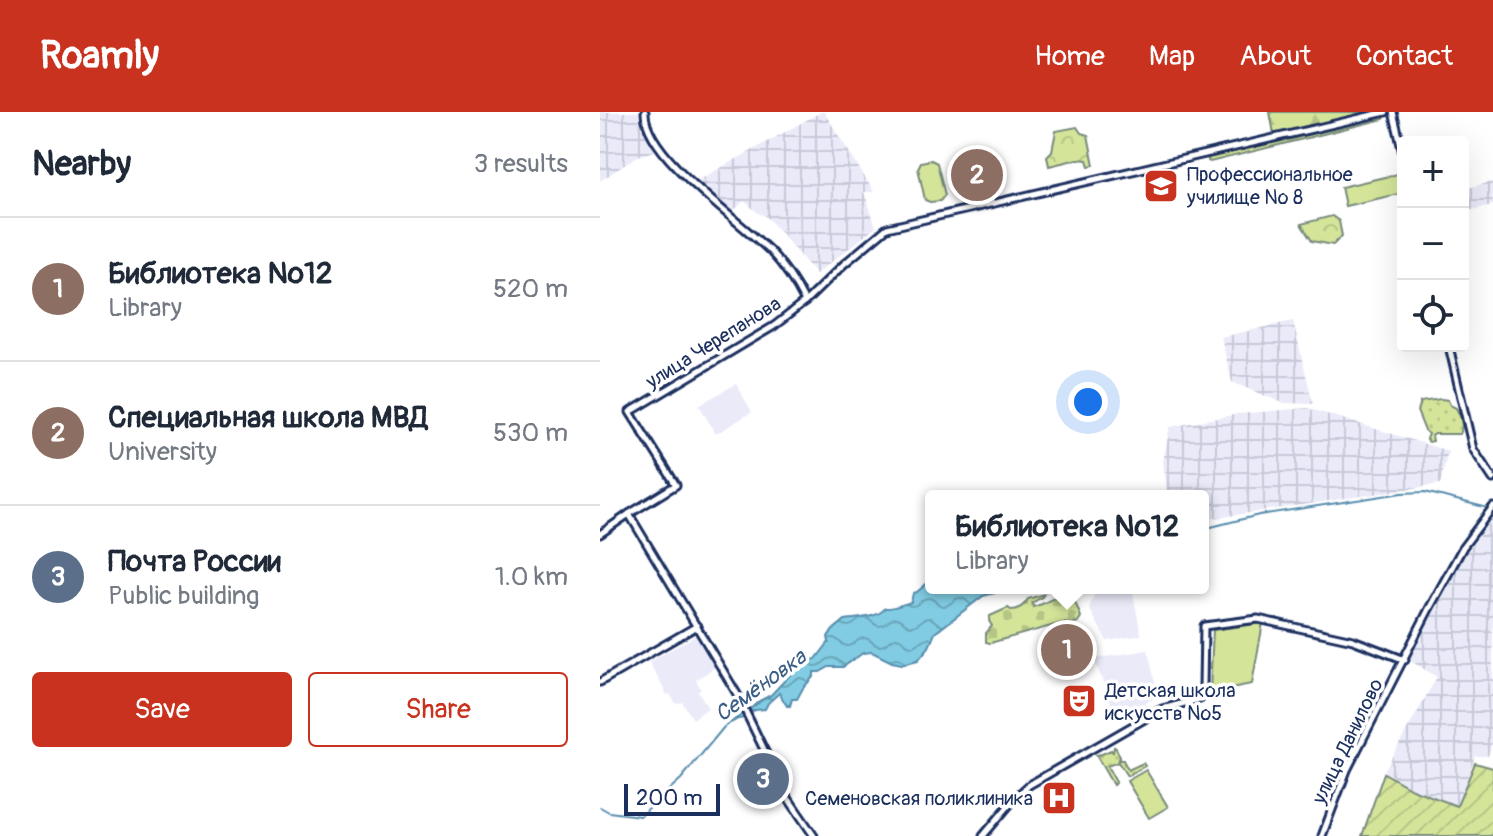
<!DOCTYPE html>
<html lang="en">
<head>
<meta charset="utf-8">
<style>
  :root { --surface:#fff; --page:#f2f2f3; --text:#1f2937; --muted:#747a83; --line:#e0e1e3; --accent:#c8321e }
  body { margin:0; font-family:Pangolin,sans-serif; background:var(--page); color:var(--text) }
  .controls { position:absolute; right:24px; top:24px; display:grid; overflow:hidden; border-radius:8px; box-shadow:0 8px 32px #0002 }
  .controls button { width:72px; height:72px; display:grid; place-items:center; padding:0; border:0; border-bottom:2px solid var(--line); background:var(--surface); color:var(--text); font:40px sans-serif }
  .scale { position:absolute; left:24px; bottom:20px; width:96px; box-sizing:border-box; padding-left:8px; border:4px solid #1b2f5e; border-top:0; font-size:22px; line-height:28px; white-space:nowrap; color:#1b2f5e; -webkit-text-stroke:6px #fff; paint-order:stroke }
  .you { position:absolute; left:488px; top:290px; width:28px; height:28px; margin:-20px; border:6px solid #fff; border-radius:50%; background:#1a73e8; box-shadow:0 0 0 12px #1a73e833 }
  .badge { display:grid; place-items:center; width:52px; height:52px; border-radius:50%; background:var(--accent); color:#fff; font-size:26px; font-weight:700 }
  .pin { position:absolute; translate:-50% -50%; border:4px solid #fff; box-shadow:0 2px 8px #0006 }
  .popup { position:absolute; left:325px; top:378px; width:284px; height:104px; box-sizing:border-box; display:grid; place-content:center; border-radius:8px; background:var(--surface); filter:drop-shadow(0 2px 6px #0005); font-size:26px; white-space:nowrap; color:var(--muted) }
  .popup b { font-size:30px; color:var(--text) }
  .popup::after { content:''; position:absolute; left:50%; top:100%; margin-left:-16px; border:16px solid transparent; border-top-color:var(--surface) }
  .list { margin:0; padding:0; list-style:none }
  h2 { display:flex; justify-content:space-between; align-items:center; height:104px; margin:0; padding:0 32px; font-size:34px }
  h2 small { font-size:26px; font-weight:400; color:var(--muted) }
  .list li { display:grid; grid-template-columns:52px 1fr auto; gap:24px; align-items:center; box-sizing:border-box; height:144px; padding:0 32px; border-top:2px solid var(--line) }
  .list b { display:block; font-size:30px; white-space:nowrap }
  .list p { margin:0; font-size:26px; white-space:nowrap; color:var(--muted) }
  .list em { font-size:26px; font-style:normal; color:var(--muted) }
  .actions { display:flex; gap:16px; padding:24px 32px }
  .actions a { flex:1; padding:18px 0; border:2px solid var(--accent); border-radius:8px; text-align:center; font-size:28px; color:var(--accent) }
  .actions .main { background:var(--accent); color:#fff }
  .icon { flex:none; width:44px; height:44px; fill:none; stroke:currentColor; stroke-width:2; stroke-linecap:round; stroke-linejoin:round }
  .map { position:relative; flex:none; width:893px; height:724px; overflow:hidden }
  header { display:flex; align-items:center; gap:48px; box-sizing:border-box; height:112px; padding:0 40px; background:var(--accent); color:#fff }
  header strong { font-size:38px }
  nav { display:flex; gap:44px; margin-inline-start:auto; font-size:28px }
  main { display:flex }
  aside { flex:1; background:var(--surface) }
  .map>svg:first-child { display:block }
</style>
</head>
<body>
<header>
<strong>Roamly</strong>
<nav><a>Home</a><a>Map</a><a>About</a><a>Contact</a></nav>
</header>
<main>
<aside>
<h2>Nearby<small>3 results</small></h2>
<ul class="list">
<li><span class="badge" style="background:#8d6e63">1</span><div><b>Библиотека №12</b><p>Library</p></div><em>520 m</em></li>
<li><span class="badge" style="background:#8d6e63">2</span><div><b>Специальная школа МВД</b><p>University</p></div><em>530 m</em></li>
<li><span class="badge" style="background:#5c6f8a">3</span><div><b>Почта России</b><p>Public building</p></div><em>1.0 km</em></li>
</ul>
<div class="actions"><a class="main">Save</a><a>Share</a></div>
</aside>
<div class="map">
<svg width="893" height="724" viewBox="0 0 893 724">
  <defs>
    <pattern id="industrial-grid" width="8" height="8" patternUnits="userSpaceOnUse" patternTransform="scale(2)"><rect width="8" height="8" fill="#eaeaf9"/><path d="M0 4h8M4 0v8" fill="none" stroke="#c8c9d8"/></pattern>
    <pattern id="grass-dots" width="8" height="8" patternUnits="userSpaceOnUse" patternTransform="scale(2)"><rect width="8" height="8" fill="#d4e599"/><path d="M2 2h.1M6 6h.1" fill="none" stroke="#b5c586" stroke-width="1.8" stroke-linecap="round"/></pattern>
    <pattern id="forest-firs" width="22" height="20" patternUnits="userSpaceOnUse" patternTransform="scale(2)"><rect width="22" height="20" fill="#d4e599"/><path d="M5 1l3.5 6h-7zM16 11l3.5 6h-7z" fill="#b5c586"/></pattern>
    <pattern id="cemetery-stones" width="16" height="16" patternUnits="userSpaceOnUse" patternTransform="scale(2)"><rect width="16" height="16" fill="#d4e599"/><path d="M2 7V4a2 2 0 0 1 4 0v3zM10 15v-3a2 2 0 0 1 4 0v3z" fill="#b5c586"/></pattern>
    <pattern id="park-crowns" width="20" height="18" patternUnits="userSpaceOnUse" patternTransform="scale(2)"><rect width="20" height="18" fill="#d4e599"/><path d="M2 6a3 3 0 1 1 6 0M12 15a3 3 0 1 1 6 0" fill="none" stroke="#b5c586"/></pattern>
    <pattern id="garden-furrows" width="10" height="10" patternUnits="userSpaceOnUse" patternTransform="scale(2)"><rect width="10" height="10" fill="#d4e599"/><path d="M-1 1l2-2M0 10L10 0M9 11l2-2" fill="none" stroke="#b5c586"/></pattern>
    <pattern id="water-waves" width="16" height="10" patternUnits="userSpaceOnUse" patternTransform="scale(2)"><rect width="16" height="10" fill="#81cce2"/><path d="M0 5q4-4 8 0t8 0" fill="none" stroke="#69a6ba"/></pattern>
  </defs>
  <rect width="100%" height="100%" fill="#fff"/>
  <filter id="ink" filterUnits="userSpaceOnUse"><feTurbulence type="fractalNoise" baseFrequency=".0125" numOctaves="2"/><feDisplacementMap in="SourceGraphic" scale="16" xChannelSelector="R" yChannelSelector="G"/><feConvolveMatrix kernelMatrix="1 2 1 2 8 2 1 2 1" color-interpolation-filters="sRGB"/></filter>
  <g filter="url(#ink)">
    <g fill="#eaeaf9">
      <polygon points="136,272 152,300 116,322 99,293"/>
      <polygon points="507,476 532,476 541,523 507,529 489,496 496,478"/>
      <polygon points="98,522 117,554 96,568 101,577 98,579 108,596 93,607 82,590 76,592 70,582 67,583 49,550"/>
      <polygon points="548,538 558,585 516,604 494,547"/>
    </g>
    <g fill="url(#industrial-grid)">
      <polygon points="0,0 38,0 40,12 55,39 38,44 0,69"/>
      <polygon points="221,0 224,0 274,80 264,80 276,115 216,162 166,104 158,101 144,89 132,100 97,69"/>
      <polygon points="892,70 893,93 863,100 863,77"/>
      <polygon points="693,209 713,292 683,291 632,270 621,225"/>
      <polygon points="707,296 848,339 840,372 603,408 603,384 568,384 563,350 570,315 638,302"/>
      <polygon points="893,405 893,628 888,644 875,644 858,693 812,676 784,659 837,565 809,548 859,451"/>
    </g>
    <g fill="url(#grass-dots)" stroke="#788a7c" stroke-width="2">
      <path d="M 841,287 L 848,288 L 850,293 L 856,296 C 860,303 864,314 860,322 L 835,322 L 832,324 L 833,329 L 829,330 L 826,327 L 828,322 L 825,319 L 817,299 L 820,294 L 820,290 Z"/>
      <polygon points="514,635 516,636 520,645 518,648 523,648 528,658 543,651 545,654 527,664 518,650 507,654 516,670 513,673 496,643 502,642 511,638 513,640"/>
    </g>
    <g fill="url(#forest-firs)" stroke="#788a7c" stroke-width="2">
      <polygon points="670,0 771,0 674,22"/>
      <polygon points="783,4 785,5 784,7 610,50 608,49 608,46"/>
    </g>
    <path fill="url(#cemetery-stones)" stroke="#788a7c" stroke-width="2" d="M 468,479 L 473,485 L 481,505 L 478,510 L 472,512 L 462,511 L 390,531 L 386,530 L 386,521 L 392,514 L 389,509 L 390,504 L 408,496 L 411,498 C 419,498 424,494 428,487 L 444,482 L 442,485 L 432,491 L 433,495 L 442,492 Z"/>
    <g fill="url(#park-crowns)" stroke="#788a7c" stroke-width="2">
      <polygon points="477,15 481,21 488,23 494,53 489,54 487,48 478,47 449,54 447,44 452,39 456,19"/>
      <polygon points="732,104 739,109 742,124 733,133 712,129 701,112"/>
    </g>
    <polygon fill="url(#garden-furrows)" stroke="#788a7c" stroke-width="2" points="875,651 893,656 893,719 891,724 762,724 784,661 812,677 857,694"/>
    <g fill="#d4e599" stroke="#788a7c" stroke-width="2">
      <polygon points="331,48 337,51 345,83 340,89 330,90 325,88 318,56 321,50"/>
      <polygon points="798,62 803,81 745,94 741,75"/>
      <polygon points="663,511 652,572 610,580 613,518"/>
      <polygon points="546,658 568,695 549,706 527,669"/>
    </g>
    <path fill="url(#water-waves)" stroke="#588dad" stroke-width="2" d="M 331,468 L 331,476 L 414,476 L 383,484 L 335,521 L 329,535 L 318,548 L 302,552 L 292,550 L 272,540 L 263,541 L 243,555 L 229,555 L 220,560 L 214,560 L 214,564 L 203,576 L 197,587 L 192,587 L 190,594 L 187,594 L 179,581 L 168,591 L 165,597 L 155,598 L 145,603 L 146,606 L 138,607 L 131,611 L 143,600 L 148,599 L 159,589 L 171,583 L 200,552 L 216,547 L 229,530 L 228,525 C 232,517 239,514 245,508 C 257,506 279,506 285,496 C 293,497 303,492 311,490 L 313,481 L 317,480 Z"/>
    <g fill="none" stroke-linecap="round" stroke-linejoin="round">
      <g stroke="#588dad" stroke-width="2">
        <polyline points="603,417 659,403 802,381 825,380 888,396 893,400"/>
        <polyline points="0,695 9,700 40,704 81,667 124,615 133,609"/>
      </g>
      <g stroke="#1b2f5e" stroke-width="11">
        <g id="secondary">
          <path d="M 45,0 C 44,43 140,109 170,139 C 184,154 196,172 205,190"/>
          <polyline points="793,0 803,41"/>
          <polyline points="849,234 873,337 893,367"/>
          <polyline points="29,402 137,582 186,683 214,724"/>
          <polyline points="0,422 29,402 76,373 30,300 174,214 205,190 244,152 287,116 786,0"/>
          <polyline points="0,570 97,514"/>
          <polyline points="383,724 416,685 429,673 562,597 600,587 603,575 604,514 658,507 753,528 805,548"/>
          <polyline points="722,724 747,658 829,497 863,435 893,395"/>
        </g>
      </g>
      <use href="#secondary" stroke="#fff" stroke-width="5"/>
    </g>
  </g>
  <defs>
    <g id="university-square" transform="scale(1.8)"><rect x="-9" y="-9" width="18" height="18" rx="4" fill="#c8321e" stroke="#fff"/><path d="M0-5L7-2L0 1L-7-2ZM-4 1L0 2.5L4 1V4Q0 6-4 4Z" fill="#fff"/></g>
    <g id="theatre-square" transform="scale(1.8)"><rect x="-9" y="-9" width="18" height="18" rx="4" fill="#c8321e" stroke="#fff"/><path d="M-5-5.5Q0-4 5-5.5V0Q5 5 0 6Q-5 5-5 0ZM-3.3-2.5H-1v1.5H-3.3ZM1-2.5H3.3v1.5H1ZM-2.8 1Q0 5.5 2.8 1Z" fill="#fff"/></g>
    <g id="hospital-square" transform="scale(1.8)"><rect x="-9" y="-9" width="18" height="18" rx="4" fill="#c8321e" stroke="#fff"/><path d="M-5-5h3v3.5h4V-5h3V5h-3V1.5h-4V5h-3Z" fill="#fff"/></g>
  </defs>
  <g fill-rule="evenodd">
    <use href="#university-square" x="561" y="74"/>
    <use href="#theatre-square" x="479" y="589"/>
    <use href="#hospital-square" x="459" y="686"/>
  </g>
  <g text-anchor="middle" stroke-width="7" stroke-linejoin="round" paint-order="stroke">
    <g font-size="20" fill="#1b2f5e" stroke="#fff" text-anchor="start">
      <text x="587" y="69">Профессиональное<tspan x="587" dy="23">училище № 8</tspan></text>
      <text x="505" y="585">Детская школа<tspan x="505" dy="23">искусств №5</tspan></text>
      <text x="433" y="693" text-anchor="end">Семеновская поликлиника</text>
    </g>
    <g font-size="20" fill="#1b2f5e" stroke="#fff">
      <text transform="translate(113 230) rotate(-32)" y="7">улица Черепанова</text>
      <text transform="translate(747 629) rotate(-64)" y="7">улица Данилово</text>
    </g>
    <g font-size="22" font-style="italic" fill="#3a5e86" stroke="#fff">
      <text transform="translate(160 573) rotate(-36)" y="8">Семёновка</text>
    </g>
  </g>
</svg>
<div class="controls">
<button>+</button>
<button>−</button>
<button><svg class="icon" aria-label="locate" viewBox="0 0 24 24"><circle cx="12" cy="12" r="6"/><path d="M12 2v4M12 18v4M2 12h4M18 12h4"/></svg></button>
</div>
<div class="scale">200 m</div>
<div class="you"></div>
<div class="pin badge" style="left:467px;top:538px;background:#8d6e63">1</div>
<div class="popup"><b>Библиотека №12</b>Library</div>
<div class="pin badge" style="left:377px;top:63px;background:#8d6e63">2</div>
<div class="pin badge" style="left:163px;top:667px;background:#5c6f8a">3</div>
</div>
</main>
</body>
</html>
